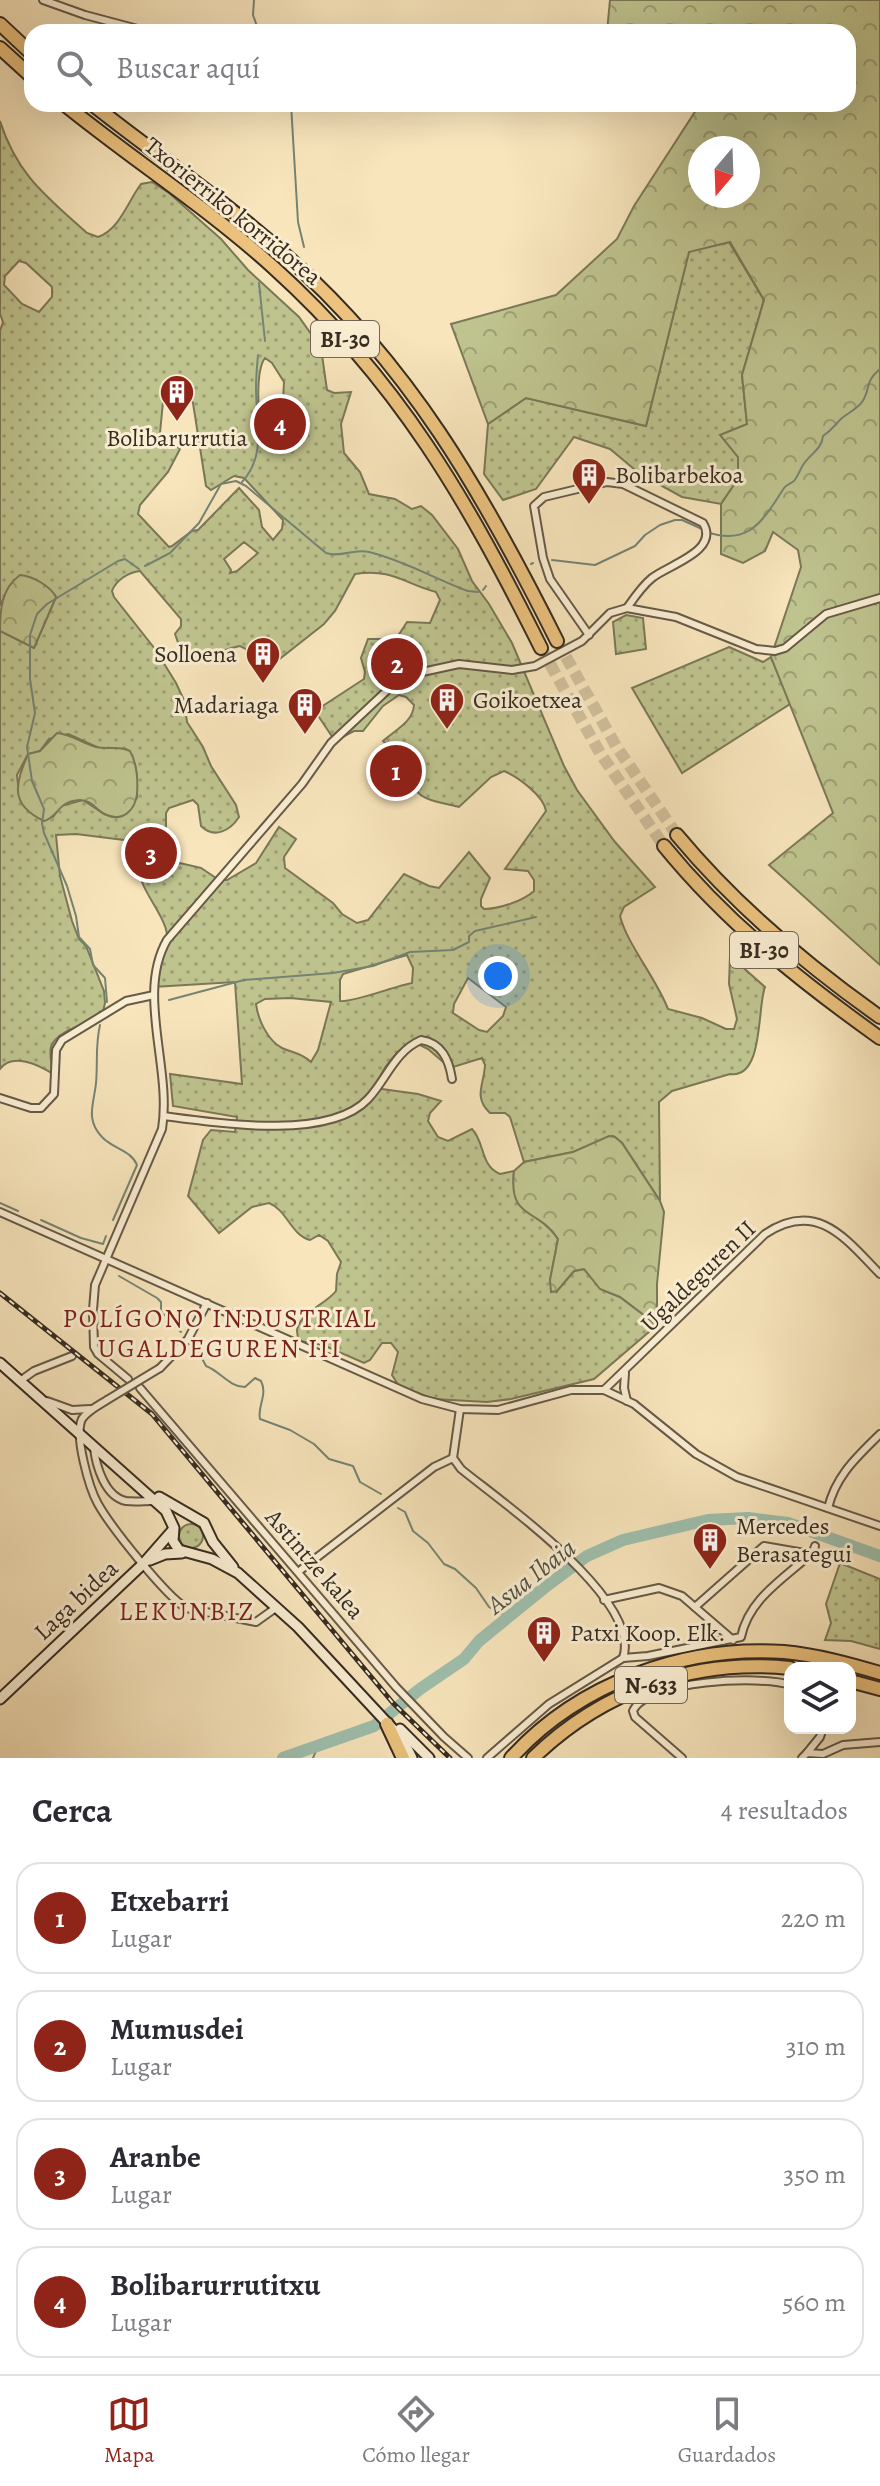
<!DOCTYPE html>
<html lang="es">
<head>
<meta charset="utf-8">
<style>
  :root { --surface:#fff; --page:#f2f2f3; --text:#2b2b33; --muted:#7c7c81; --line:#e1e1e2; --accent:#8f2418 }
  body { margin:0; font-family:Alegreya,serif; background:var(--page); color:var(--text) }
  .controls { position:absolute; right:24px; bottom:24px; display:grid; overflow:hidden; border-radius:16px; box-shadow:0 8px 32px #0002 }
  .controls button { width:72px; height:72px; display:grid; place-items:center; padding:0; border:0; border-bottom:2px solid var(--line); background:var(--surface); color:var(--text); font:40px sans-serif }
  .compass { position:absolute; left:688px; top:136px; width:72px; height:72px; border-radius:50%; background:var(--surface); box-shadow:0 8px 32px #0002; rotate:199deg }
  .you { position:absolute; left:498px; top:976px; width:28px; height:28px; margin:-20px; border:6px solid #fff; border-radius:50%; background:#1a73e8; box-shadow:0 0 0 12px #1a73e833 }
  .badge { display:grid; place-items:center; width:52px; height:52px; border-radius:50%; background:var(--accent); color:#fff; font-size:26px; font-weight:700 }
  .pin { position:absolute; translate:-50% -50%; border:4px solid #fff; box-shadow:0 2px 8px #0006 }
  .list { margin:0; padding:0; list-style:none }
  h2 { display:flex; justify-content:space-between; align-items:center; height:104px; margin:0; padding:0 32px; font-size:34px }
  h2 small { font-size:26px; font-weight:400; color:var(--muted) }
  .list li { display:grid; grid-template-columns:52px 1fr auto; gap:24px; align-items:center; box-sizing:border-box; height:112px; margin:0 16px 16px; padding:0 16px; border:2px solid var(--line); border-radius:24px }
  .list b { display:block; font-size:30px; white-space:nowrap }
  .list p { margin:0; font-size:26px; white-space:nowrap; color:var(--muted) }
  .list em { font-size:26px; font-style:normal; color:var(--muted) }
  .icon { flex:none; width:44px; height:44px; fill:none; stroke:currentColor; stroke-width:2; stroke-linecap:round; stroke-linejoin:round }
  .map { position:relative; flex:none; width:880px; height:1758px; overflow:hidden }
  .search { position:absolute; background:var(--surface); box-shadow:0 8px 32px #0002; left:24px; right:24px; top:24px; height:88px; display:flex; align-items:center; gap:20px; box-sizing:border-box; padding:0 28px; border-radius:24px; color:var(--muted); font-size:30px }
  .sheet { height:616px; background:var(--surface) }
  nav { display:flex; justify-content:space-around; align-items:center; box-sizing:border-box; height:112px; border-top:2px solid var(--line); background:var(--surface); font-size:22px; color:var(--muted) }
  nav a { display:grid; justify-items:center; gap:4px }
  nav .on { color:var(--accent) }
  .map>svg:first-child { display:block }
</style>
</head>
<body>
<div class="map">
<svg width="880" height="1758" viewBox="0 0 880 1758">
  <defs>
    <pattern id="green-dots" width="8" height="8" patternUnits="userSpaceOnUse" patternTransform="scale(2)"><rect width="8" height="8" fill="#bfc48f"/><path d="M2 2h.1M6 6h.1" fill="none" stroke="#9c9f74" stroke-width="1.8" stroke-linecap="round"/></pattern>
    <pattern id="forest-crowns" width="20" height="18" patternUnits="userSpaceOnUse" patternTransform="scale(2)"><rect width="20" height="18" fill="#bfc48f"/><path d="M2 6a3 3 0 1 1 6 0M12 15a3 3 0 1 1 6 0" fill="none" stroke="#9c9f74"/></pattern>
  </defs>
  <rect width="100%" height="100%" fill="#f8e5bc"/>
  <filter id="stains"><feTurbulence type="fractalNoise" baseFrequency=".0025" numOctaves="4"/><feColorMatrix values="0 0 0 0 .2 0 0 0 0 .09 0 0 0 0 .02 0 0 0 .5 -.17"/></filter>
  <radialGradient id="worn" r=".72"><stop offset=".6" stop-color="#630" stop-opacity="0"/><stop offset="1" stop-color="#630" stop-opacity=".3"/></radialGradient>
  <g fill="url(#green-dots)" stroke="#7a7858" stroke-width="2" fill-rule="evenodd">
    <path d="M 0,121 C 17,175 47,197 87,233 L 98,237 C 120,229 128,201 141,184 L 152,182 L 169,193 L 221,239 L 248,270 L 299,317 L 321,348 L 327,390 L 334,393 L 351,392 L 341,424 L 344,453 L 360,472 L 369,494 L 395,499 L 412,509 L 421,506 L 432,515 L 458,549 L 472,581 L 489,604 L 512,643 L 564,766 L 577,790 L 615,842 L 655,887 L 624,907 L 620,916 C 627,944 656,978 668,1009 L 702,1018 L 726,1029 L 734,1029 L 737,1019 L 729,984 L 730,956 L 765,987 C 757,1007 764,1079 730,1074 L 672,1091 L 659,1102 L 660,1201 L 622,1143 L 613,1136 L 573,1152 L 524,1162 L 510,1117 L 505,1113 L 490,1113 C 473,1097 484,1085 485,1065 L 482,1058 L 450,1068 L 428,1049 L 412,1041 C 399,1049 379,1070 378,1086 L 382,1089 L 418,1094 L 441,1101 L 430,1113 L 428,1121 L 438,1137 L 448,1141 L 472,1129 C 485,1142 480,1166 500,1174 L 514,1171 C 509,1213 541,1212 558,1239 L 550,1280 L 557,1291 L 574,1271 L 584,1269 L 605,1291 L 620,1297 L 657,1325 L 594,1379 L 511,1399 L 487,1402 L 434,1399 L 399,1386 L 392,1375 L 398,1352 L 391,1343 L 382,1343 L 370,1360 L 364,1363 L 323,1345 L 300,1341 C 286,1318 325,1306 336,1291 L 337,1274 L 341,1262 L 328,1241 L 319,1235 L 310,1240 C 291,1235 287,1210 269,1203 L 252,1207 L 219,1233 L 188,1196 L 203,1140 L 211,1130 L 235,1132 L 237,1117 L 173,1106 L 170,1074 L 242,1084 L 235,982 L 153,987 L 151,991 C 149,971 168,955 167,935 C 166,920 148,898 142,882 L 166,874 L 180,863 L 201,868 L 219,880 L 227,880 L 256,863 L 279,827 L 296,839 L 284,857 L 285,868 L 333,903 L 342,914 L 357,923 L 368,920 L 404,874 L 429,886 L 439,888 L 469,852 L 490,878 L 481,899 L 481,906 L 484,909 C 499,909 523,901 534,891 L 534,880 L 528,871 L 505,869 L 546,811 C 544,796 518,777 504,771 L 491,777 L 459,807 C 448,804 422,801 416,790 C 413,786 415,776 414,770 L 383,741 C 395,730 413,722 414,705 L 406,697 L 399,695 L 383,706 L 363,731 L 354,731 L 335,741 L 315,711 L 364,679 L 365,672 L 361,658 L 368,639 L 396,639 L 407,622 L 430,623 L 440,600 L 436,592 C 405,584 392,568 355,574 L 335,611 L 324,624 L 263,672 L 257,674 L 246,649 L 240,646 C 217,651 207,661 181,651 L 175,634 L 181,626 L 181,619 L 140,571 C 129,572 116,580 112,591 L 114,597 L 155,649 L 176,683 L 184,700 L 187,722 L 203,747 L 211,766 L 236,805 L 239,817 C 230,831 214,839 201,826 L 198,805 L 193,800 L 169,808 L 166,813 L 166,827 L 124,840 L 76,834 L 56,835 L 60,876 L 72,921 L 79,939 L 86,946 L 104,991 L 105,1003 L 102,1016 C 88,1023 56,1031 51,1047 C 49,1055 52,1066 53,1074 C 39,1065 12,1052 0,1069 L 0,631 L 34,648 L 56,597 L 49,589 L 14,580 L 0,605 L 0,331 L 3,322 L 0,314 ZM 19,261 L 26,263 L 52,287 L 52,297 L 39,312 L 22,304 L 4,285 L 5,276 ZM 265,358 L 272,363 L 284,382 L 283,401 L 291,438 C 288,447 270,451 263,445 C 259,427 254,372 265,358 ZM 188,394 L 193,403 L 206,486 L 211,490 L 234,476 L 244,478 L 283,520 L 282,529 L 273,540 L 262,527 L 259,510 L 239,488 L 198,530 L 192,531 L 172,546 L 169,547 L 138,514 L 140,505 L 168,472 L 180,449 L 160,433 L 163,402 L 167,399 ZM 244,542 L 258,553 L 237,571 L 230,573 L 231,570 L 224,559 ZM 68,734 L 99,748 L 126,749 C 139,762 137,780 137,798 L 113,817 L 104,814 L 83,800 L 61,806 L 53,817 L 18,785 L 17,775 L 28,754 L 40,751 L 49,739 ZM 407,955 L 413,968 L 412,983 C 395,986 352,1003 340,1001 L 340,980 L 343,974 ZM 468,978 L 506,1007 L 503,1016 L 487,1032 L 479,1030 L 453,1013 L 454,1004 ZM 290,998 L 331,1002 L 318,1050 L 311,1062 C 302,1053 293,1053 282,1048 C 267,1040 258,1019 256,1004 L 265,999 Z"/>
    <polygon points="729,242 764,300 742,375 747,424 738,457 738,479 721,504 682,497 640,474 610,449 574,437 536,489 503,500 484,474 488,424 526,398 646,426 689,251"/>
    <polygon points="626,615 643,618 646,649 616,654 613,622"/>
    <polygon points="729,647 763,662 771,657 790,704 682,773 632,688"/>
    <circle cx="191" cy="1536" r="12"/>
    <polygon points="840,1563 880,1579 880,1649 851,1641 825,1640 831,1623 826,1604"/>
  </g>
  <g fill="url(#forest-crowns)" stroke="#7a7858" stroke-width="2" fill-rule="evenodd">
    <path d="M 610,0 L 880,0 L 880,965 L 769,865 L 833,813 L 771,657 L 801,567 L 798,550 L 773,532 L 765,551 L 743,563 L 721,554 L 721,504 L 738,479 L 738,457 L 720,435 L 747,424 L 742,375 L 764,300 L 730,242 L 689,252 L 646,426 L 526,398 L 488,424 L 451,324 L 556,295 L 617,239 L 634,206 L 700,104 L 848,104 L 848,32 L 607,32 ZM 700,148 L 748,148 L 748,196 L 700,196 Z"/>
    <path d="M 20,575 C 33,576 50,586 56,597 L 34,648 L 0,631 C 0,610 1,589 20,575 Z"/>
    <path d="M 57,733 C 71,734 82,743 96,747 C 108,750 119,745 130,751 C 137,764 138,780 137,794 C 135,810 123,822 107,815 C 96,811 93,800 80,800 C 57,801 59,817 44,821 C 8,804 16,783 28,754 L 40,751 Z"/>
    <path d="M 609,1136 L 615,1137 L 622,1143 L 660,1201 L 664,1212 L 657,1284 L 657,1325 L 620,1297 L 600,1289 L 584,1269 L 574,1271 L 557,1291 L 551,1292 L 550,1280 L 558,1239 C 538,1207 508,1221 514,1171 L 524,1162 L 573,1152 Z"/>
  </g>
  <g fill="none" stroke-linecap="round" stroke-linejoin="round">
    <g stroke="#748475" stroke-width="2">
      <polyline points="254,0 253,15 259,32"/>
      <polyline points="291,104 298,222 304,247"/>
      <polyline points="259,283 265,341"/>
      <path d="M 242,482 C 267,455 256,421 256,388 C 256,377 257,366 258,355"/>
      <path d="M 707,532 C 721,537 737,538 750,530 C 764,521 775,502 784,488 C 787,484 790,484 794,481 C 798,476 800,470 803,465 C 810,454 822,449 823,436 C 834,429 834,425 842,418 C 848,413 857,409 862,402 C 871,389 864,382 880,369"/>
      <polyline points="552,560 595,565 635,546 645,535 660,525 675,520 682,520 702,529"/>
      <polyline points="531,564 533,563"/>
      <path d="M 145,566 L 170,553 L 199,523 L 221,484 L 236,481 L 246,486 L 326,553 C 342,558 353,548 369,552 C 403,560 435,579 468,591 L 478,592"/>
      <polyline points="483,590 486,586"/>
      <polyline points="169,1000 244,980 333,973 373,966 410,952 453,950 469,942 469,936 475,931 536,917"/>
      <polyline points="107,1002 105,978 93,965 90,949 79,937 76,916 67,886 44,833 42,823 44,809 32,781 27,747 35,713 30,679 30,635 37,614 47,604 118,561 125,559 139,569"/>
      <path d="M 100,1025 C 95,1046 98,1062 96,1083 C 94,1104 85,1119 102,1137 C 113,1149 131,1150 137,1165 L 113,1220"/>
      <polyline points="0,1203 18,1211"/>
      <polyline points="41,1220 81,1238 103,1244 106,1236"/>
      <polyline points="119,1276 157,1298 161,1302 161,1311 181,1332"/>
      <path d="M 196,1347 L 206,1366 C 220,1371 229,1387 245,1387 L 255,1378 L 261,1381 C 268,1395 257,1406 260,1419 L 290,1430 L 314,1444 L 329,1459 L 353,1466 L 360,1482 L 381,1494"/>
      <polyline points="398,1508 405,1512 413,1531 428,1543 444,1564 455,1569 476,1588 489,1607 501,1614 514,1613"/>
      <polyline points="313,1758 319,1744"/>
    </g>
    <polyline stroke="#9ebfad" stroke-width="12" points="283,1758 374,1726 420,1689 464,1659 479,1641 544,1588 587,1556 623,1540 708,1520 748,1518 788,1523 880,1556"/>
    <g stroke="#d1c09d" stroke-width="12" stroke-dasharray="12 6" stroke-linecap="butt">
      <polyline points="557,641 616,746 677,835"/>
      <polyline points="541,648 600,753 664,846"/>
    </g>
    <g stroke="#665a48" stroke-width="10">
      <g id="street">
        <polyline points="43,0 85,15 149,32"/>
        <path d="M 589,635 L 550,579 L 543,558 L 534,506 L 544,497 L 607,482 L 623,484 L 703,523 C 720,551 668,565 652,578 C 642,586 634,598 627,608"/>
        <polyline points="0,1098 31,1108 41,1108 54,1094 56,1050 62,1040 126,1001 154,995"/>
        <path d="M 164,1116 C 216,1123 329,1141 368,1099 C 386,1080 395,1051 421,1040 C 442,1043 449,1060 452,1079"/>
        <polyline points="0,1212 422,1399 460,1409 498,1410 571,1390 604,1390 634,1404 696,1454 737,1477 880,1526"/>
        <polyline points="160,1368 188,1339 207,1303"/>
        <polyline points="625,1373 624,1388 627,1401"/>
        <path d="M 128,1379 L 98,1354 L 94,1347 L 93,1310 L 95,1285 L 162,1129 C 172,1068 136,994 167,940 L 302,784 L 331,743 L 395,683 L 413,674 L 459,664 L 512,670 L 535,666 L 582,641 L 610,613 L 627,608 L 676,617 L 756,649 L 775,651 L 785,648 L 826,614 L 880,598"/>
        <polyline points="20,1381 34,1371 72,1356"/>
        <polyline points="140,1388 396,1687 444,1737 468,1758"/>
        <path d="M 604,1390 L 765,1234 C 817,1199 846,1239 880,1274"/>
        <path d="M 107,1400 C 99,1405 87,1411 82,1419 C 74,1435 89,1488 98,1504 C 111,1527 165,1595 186,1608 L 256,1622 L 277,1607"/>
        <polyline points="47,1401 72,1410 90,1409"/>
        <path d="M 94,1448 C 96,1466 105,1497 126,1501 C 135,1502 144,1501 153,1501"/>
        <path d="M 453,1458 L 461,1469 C 500,1501 643,1600 623,1658"/>
        <path d="M 828,1508 C 836,1475 857,1457 880,1434"/>
        <polyline points="298,1572 434,1467 453,1458 460,1409"/>
        <polyline points="604,1600 659,1588 682,1596 733,1640"/>
        <polyline points="695,1607 764,1546 810,1554"/>
        <polyline points="807,1753 820,1737 823,1728"/>
        <path d="M 487,1758 L 549,1704 L 623,1658 L 648,1656 L 741,1637 C 749,1598 785,1578 813,1552 L 815,1546"/>
        <path d="M 682,1758 L 635,1717 L 633,1711 C 646,1680 761,1675 790,1685"/>
        <polyline points="802,1758 807,1753 823,1754 843,1745 880,1742"/>
      </g>
    </g>
    <g stroke="#362c21" stroke-width="13">
      <g id="secondary">
        <polyline points="0,1363 166,1511 174,1528 173,1541 179,1550 212,1559 238,1573 298,1627 403,1740 412,1758"/>
        <polyline points="159,1497 204,1523 213,1542 233,1567"/>
        <polyline points="150,1560 165,1554 182,1553"/>
        <polyline points="0,1699 144,1563 172,1531"/>
        <polyline points="400,1729 429,1758"/>
      </g>
    </g>
    <g stroke="#362c21" stroke-width="16">
      <g id="highway">
        <polyline points="0,24 32,54"/>
        <polyline points="0,48 32,77"/>
        <path d="M 64,104 C 133,160 208,208 274,268 C 399,381 467,500 541,648"/>
        <path d="M 92,104 C 155,154 222,199 283,253 C 409,363 483,493 557,641"/>
        <path d="M 677,835 C 736,906 805,964 880,1017"/>
        <path d="M 664,846 C 726,922 800,981 880,1038"/>
        <polyline points="850,1681 880,1689"/>
        <polyline points="387,1724 403,1758"/>
        <path d="M 511,1758 C 579,1683 685,1645 784,1652 C 817,1655 849,1664 880,1673"/>
        <path d="M 533,1758 C 602,1691 693,1658 790,1668"/>
      </g>
    </g>
    <use href="#street" stroke="#faeed3" stroke-width="6"/>
    <use href="#secondary" stroke="#faeed3" stroke-width="9"/>
    <use href="#highway" stroke="#ecc27e" stroke-width="12"/>
    <g stroke="#362c21" stroke-width="5">
      <polyline id="rail" points="0,1293 152,1414 393,1703 450,1758"/>
    </g>
    <use href="#rail" stroke="#faeed3" stroke-width="2" stroke-dasharray="6" stroke-linecap="butt"/>
    <g stroke="#665a48" stroke-width="10" stroke-linecap="butt">
      <polyline id="street-bridge" points="107,1400 160,1368"/>
    </g>
    <use href="#street-bridge" stroke="#faeed3" stroke-width="6"/>
  </g>
  <defs>
    <g id="building-pin" transform="scale(1.8)"><path d="M0 17L-7.5 6A9.5 9.5 0 1 1 7.5 6Z" fill="#8f2418" stroke="#faeed3"/><path d="M-4-6H4V6H1V3H-1V6H-4ZM-2.5-4.3h1.7v1.8h-1.7ZM.8-4.3h1.7v1.8H.8ZM-2.5-1h1.7V.8h-1.7ZM.8-1h1.7V.8H.8Z" fill="#fff"/></g>
  </defs>
  <g fill-rule="evenodd">
    <use href="#building-pin" x="177" y="392"/>
    <use href="#building-pin" x="589" y="475"/>
    <use href="#building-pin" x="263" y="654"/>
    <use href="#building-pin" x="447" y="700"/>
    <use href="#building-pin" x="305" y="705"/>
    <use href="#building-pin" x="710" y="1540"/>
    <use href="#building-pin" x="544" y="1633"/>
  </g>
  <g text-anchor="middle" stroke-width="6" stroke-linejoin="round" paint-order="stroke">
    <g fill="#faeed3" stroke="#716656" stroke-width="2">
      <rect x="311" y="321" width="68" height="36" rx="6"/>
      <rect x="730" y="932" width="68" height="36" rx="6"/>
      <rect x="615" y="1667" width="72" height="36" rx="6"/>
    </g>
    <g font-size="22" font-weight="bold" fill="#362c21">
      <text x="345" y="347">BI-30</text>
      <text x="764" y="958">BI-30</text>
      <text x="651" y="1693">N-633</text>
    </g>
    <g font-size="24" fill="#362c21" stroke="#faeed3">
      <text transform="translate(233 211) rotate(39)" y="8">Txorierriko korridorea</text>
      <text transform="translate(698 1276) rotate(-44)" y="8">Ugaldeguren II</text>
      <text transform="translate(315 1564) rotate(49)" y="8">Astintze kalea</text>
      <text transform="translate(76 1600) rotate(-43)" y="8">Laga bidea</text>
    </g>
    <g font-size="24" fill="#362c21" stroke="#faeed3" text-anchor="start">
      <text x="177" y="446" text-anchor="middle">Bolibarurrutia</text>
      <text x="615" y="483">Bolibarbekoa</text>
      <text x="237" y="662" text-anchor="end">Solloena</text>
      <text x="473" y="708">Goikoetxea</text>
      <text x="279" y="713" text-anchor="end">Madariaga</text>
      <text x="736" y="1534">Mercedes<tspan x="736" dy="28">Berasategui</tspan></text>
      <text x="570" y="1641">Patxi Koop. Elk.</text>
    </g>
    <g font-size="26" letter-spacing="2" fill="#7a1f14" stroke="#faeed3">
      <text x="220" y="1327">POLÍGONO INDUSTRIAL<tspan x="220" dy="30">UGALDEGUREN III</tspan></text>
      <text x="187" y="1620">LEKUNBIZ</text>
    </g>
    <g font-size="26" font-style="italic" fill="#505144" stroke="#faeed3">
      <text transform="translate(531 1576) rotate(-38)" y="9">Asua Ibaia</text>
    </g>
  </g>
  <rect width="100%" height="100%" filter="url(#stains)"/>
  <rect width="100%" height="100%" fill="url(#worn)"/>
</svg>
<div class="controls">
<button><svg class="icon" aria-label="layers" viewBox="0 0 24 24"><path d="M12 4l9 5-9 5-9-5zM3 14l9 5 9-5"/></svg></button>
</div>
<svg class="compass" viewBox="-18 -18 36 36"><path d="M0-13l5 13h-10z" fill="#e53935"/><path d="M0 13l5-13h-10z" fill="#7c7c81"/></svg>
<div class="you"></div>
<div class="pin badge" style="left:396px;top:771px">1</div>
<div class="pin badge" style="left:397px;top:664px">2</div>
<div class="pin badge" style="left:151px;top:853px">3</div>
<div class="pin badge" style="left:280px;top:424px">4</div>
<div class="search"><svg class="icon" aria-label="search" viewBox="0 0 24 24"><circle cx="10" cy="10" r="6"/><path d="M15 15l6 6"/></svg>Buscar aquí</div>
</div>
<section class="sheet">
<h2>Cerca<small>4 resultados</small></h2>
<ul class="list">
<li><span class="badge">1</span><div><b>Etxebarri</b><p>Lugar</p></div><em>220 m</em></li>
<li><span class="badge">2</span><div><b>Mumusdei</b><p>Lugar</p></div><em>310 m</em></li>
<li><span class="badge">3</span><div><b>Aranbe</b><p>Lugar</p></div><em>350 m</em></li>
<li><span class="badge">4</span><div><b>Bolibarurrutitxu</b><p>Lugar</p></div><em>560 m</em></li>
</ul>
</section>
<nav>
<a class="on"><svg class="icon" aria-label="map" viewBox="0 0 24 24"><path d="M3 6l6-2 6 2 6-2v14l-6 2-6-2-6 2zM9 4v14M15 6v14"/></svg>Mapa</a>
<a><svg class="icon" aria-label="directions" viewBox="0 0 24 24"><path d="M12 3l9 9-9 9-9-9zM9 14v-3h6M13 9l2 2-2 2"/></svg>Cómo llegar</a>
<a><svg class="icon" aria-label="saved" viewBox="0 0 24 24"><path d="M7 4h10v16l-5-4-5 4z"/></svg>Guardados</a>
</nav>
</body>
</html>
